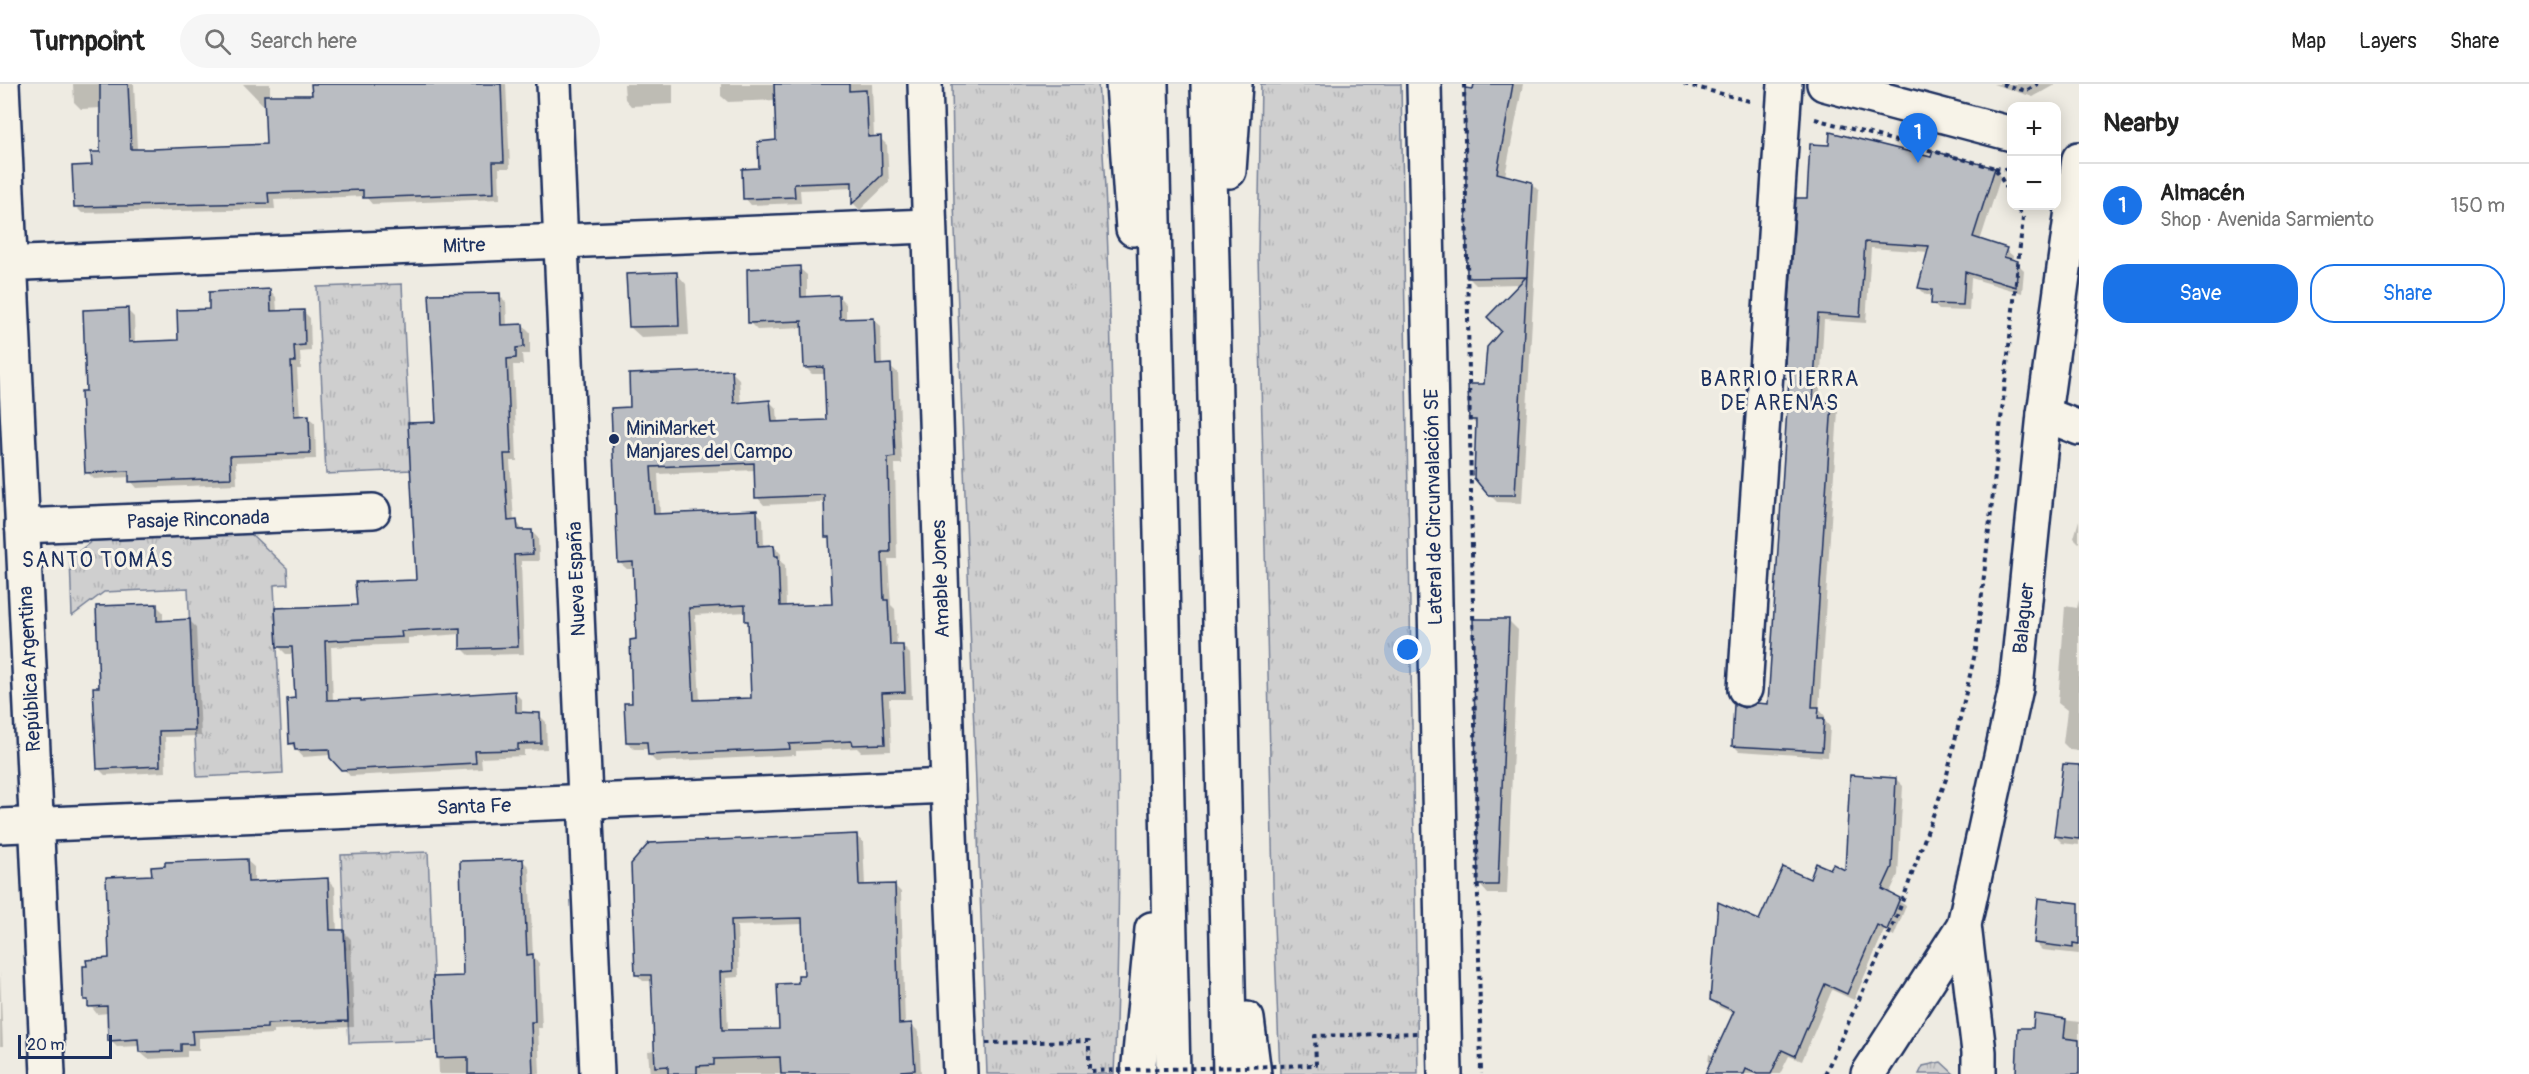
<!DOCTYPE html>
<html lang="en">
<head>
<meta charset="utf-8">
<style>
  :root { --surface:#fff; --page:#f6f6f6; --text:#222; --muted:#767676; --line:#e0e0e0; --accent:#1a73e8 }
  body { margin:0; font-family:Pangolin,sans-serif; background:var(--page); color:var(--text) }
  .controls { position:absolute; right:18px; top:18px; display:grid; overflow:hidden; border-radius:12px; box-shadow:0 3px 15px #0003 }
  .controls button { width:54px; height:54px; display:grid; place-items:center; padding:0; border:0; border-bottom:2px solid var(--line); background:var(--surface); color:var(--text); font:30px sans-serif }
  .scale { position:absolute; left:18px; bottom:15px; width:94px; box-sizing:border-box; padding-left:6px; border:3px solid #1b2f5e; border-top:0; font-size:16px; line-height:21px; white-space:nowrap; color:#1b2f5e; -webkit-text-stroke:4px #f7f3e8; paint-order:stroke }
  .you { position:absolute; left:1408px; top:566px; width:21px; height:21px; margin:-15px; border:4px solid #fff; border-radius:50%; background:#1a73e8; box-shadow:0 0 0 9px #1a73e833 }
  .badge { display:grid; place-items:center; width:39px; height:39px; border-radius:50%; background:var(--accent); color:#fff; font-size:20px; font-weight:700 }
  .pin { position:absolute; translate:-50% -50px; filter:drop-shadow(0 2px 3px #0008) }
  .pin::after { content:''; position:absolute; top:32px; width:21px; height:18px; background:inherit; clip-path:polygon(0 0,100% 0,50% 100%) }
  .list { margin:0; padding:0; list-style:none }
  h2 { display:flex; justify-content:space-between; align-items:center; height:78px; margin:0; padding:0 24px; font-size:26px }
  h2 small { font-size:20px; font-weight:400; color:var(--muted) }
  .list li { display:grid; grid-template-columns:39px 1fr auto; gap:18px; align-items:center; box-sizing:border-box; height:84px; padding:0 24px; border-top:2px solid var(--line) }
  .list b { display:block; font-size:22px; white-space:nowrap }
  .list p { margin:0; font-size:20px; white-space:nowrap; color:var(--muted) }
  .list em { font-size:20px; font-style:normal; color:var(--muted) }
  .actions { display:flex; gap:12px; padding:18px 24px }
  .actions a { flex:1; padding:14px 0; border:2px solid var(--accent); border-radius:24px; text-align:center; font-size:21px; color:var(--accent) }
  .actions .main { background:var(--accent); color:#fff }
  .icon { flex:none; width:33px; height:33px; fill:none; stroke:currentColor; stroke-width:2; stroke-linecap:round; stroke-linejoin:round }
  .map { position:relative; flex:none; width:2079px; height:990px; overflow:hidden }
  header { display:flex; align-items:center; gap:36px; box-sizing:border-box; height:84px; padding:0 30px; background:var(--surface); border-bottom:2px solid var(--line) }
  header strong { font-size:28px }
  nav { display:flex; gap:33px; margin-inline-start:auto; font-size:21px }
  .search { width:420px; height:54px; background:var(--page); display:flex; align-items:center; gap:15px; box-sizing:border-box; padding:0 21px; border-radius:33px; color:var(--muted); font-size:22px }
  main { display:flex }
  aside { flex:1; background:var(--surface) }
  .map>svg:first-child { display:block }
</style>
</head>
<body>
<header>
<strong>Turnpoint</strong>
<div class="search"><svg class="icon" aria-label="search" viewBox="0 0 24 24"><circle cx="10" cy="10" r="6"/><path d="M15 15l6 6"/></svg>Search here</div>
<nav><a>Map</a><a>Layers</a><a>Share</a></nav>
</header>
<main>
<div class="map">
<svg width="2079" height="990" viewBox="0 0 2079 990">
  <defs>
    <pattern id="grass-tufts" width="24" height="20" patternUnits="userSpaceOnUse" patternTransform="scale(1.5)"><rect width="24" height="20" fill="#cfcfcf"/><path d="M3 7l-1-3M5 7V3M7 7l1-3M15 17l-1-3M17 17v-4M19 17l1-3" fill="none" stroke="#b1b2b4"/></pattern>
  </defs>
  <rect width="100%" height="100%" fill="#eeebe2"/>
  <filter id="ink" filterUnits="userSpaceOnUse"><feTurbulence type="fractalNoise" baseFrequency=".0167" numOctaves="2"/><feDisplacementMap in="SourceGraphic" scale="12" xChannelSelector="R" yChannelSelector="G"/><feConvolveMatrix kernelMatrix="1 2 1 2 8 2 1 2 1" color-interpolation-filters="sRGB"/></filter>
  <g filter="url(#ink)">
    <g fill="url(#grass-tufts)" stroke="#757f96" stroke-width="1.5">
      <path d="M 952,0 L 1098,0 C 1111,157 1112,315 1115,473 C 1118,645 1122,817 1114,990 L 987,990 L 954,119 Z"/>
      <polygon points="1261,0 1401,0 1418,990 1280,990 1274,840 1258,171"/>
      <polygon points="402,200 411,386 326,390 317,203"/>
      <polygon points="251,450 287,484 288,500 274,501 283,689 197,693 188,504 104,508 72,532 70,474 92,457"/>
      <polygon points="428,768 436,956 349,959 341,771"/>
      <polygon points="1941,978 1954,990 1919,990 1923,982"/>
    </g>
    <g fill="#0003" fill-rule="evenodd">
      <polygon points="73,0 134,0 137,66 268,62 266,24 243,0 270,0 270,12 314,12 313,0 506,0 510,84 499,84 500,115 372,120 365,112 274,116 275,125 82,129 76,123 102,69 102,24 81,25 74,18"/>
      <polygon points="624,0 673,0 673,20 631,22 625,15"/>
      <polygon points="721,0 872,0 874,54 880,54 887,61 889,98 860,126 854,120 853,104 800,106 801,119 751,121 745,114 778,58 776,16 728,18 721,12"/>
      <polygon points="1476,0 1523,0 1505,92 1531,99 1539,107 1522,419 1497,418 1489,410 1478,342 1471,336 1486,301 1521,200 1476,201 1468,193"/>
      <polygon points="1993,0 2056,0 2033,13"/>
      <polygon points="1932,75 1994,85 2001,92 1980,157 2006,166 2013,172 2012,177 2017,179 2024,186 2022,209 1971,194 1969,227 1939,226 1932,219 1933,211 1926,211 1919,204 1929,168 1871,164 1866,239 1824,236 1819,319 1831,320 1838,327 1819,625 1825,632 1825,637 1830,643 1828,673 1739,667 1732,660 1744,625 1769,622 1791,298 1786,293 1809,116"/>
      <path d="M 799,184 L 807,191 L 807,214 L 839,213 L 846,220 L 846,236 L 873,235 L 881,242 L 882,282 L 890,282 L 898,289 L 902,380 L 895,380 L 897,475 L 888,475 L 891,521 L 895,525 L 897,563 L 902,562 L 910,570 L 912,615 L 889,615 L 891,667 L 861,668 L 857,664 L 796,667 L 796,671 L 656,678 L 649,671 L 649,665 L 634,665 L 627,658 L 634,620 L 637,557 L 634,485 L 627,485 L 619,478 L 632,324 L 732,288 L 739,295 L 741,320 L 770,318 L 777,325 L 778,339 L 827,337 L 825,290 L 812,290 L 805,283 L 804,244 L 757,246 L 750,239 ZM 756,386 L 757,413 L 764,421 L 825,418 L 826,452 L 831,457 L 834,521 L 786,523 L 785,481 L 781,478 L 781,470 L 774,462 L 764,463 L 763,435 L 756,427 L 660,431 L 658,390 ZM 747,528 L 747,537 L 750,540 L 753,615 L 700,617 L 695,531 Z"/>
      <polygon points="676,189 686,200 689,251 641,253 630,243"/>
      <polygon points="270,207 276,213 277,228 303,227 310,234 311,267 300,268 301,285 297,285 300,333 308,333 315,339 316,375 236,378 237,400 137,404 131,397 130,393 94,395 87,388 88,308 127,226 134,233 135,259 180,257 211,227"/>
      <polygon points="499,211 506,218 507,242 523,241 530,248 530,270 522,270 523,281 513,281 517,377 510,377 514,438 517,438 524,448 531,447 538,454 539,477 521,477 524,570 469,571 462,564 461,550 408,554 408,560 331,563 333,617 361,616 363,618 515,609 522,616 522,630 539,631 546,638 547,665 524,666 524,672 481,674 482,685 350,692 331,671 303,673 290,659 297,616 294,570 286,570 279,563 358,522 417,497 438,339"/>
      <polygon points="2079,436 2079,459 2074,454"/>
      <polygon points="2079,516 2079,667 2070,666 2063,659 2067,626 2058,619 2065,522 2077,524"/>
      <polygon points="156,521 163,528 163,538 189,536 196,543 201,652 165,653 166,688 105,691 98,684 101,604"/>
      <polygon points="1508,536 1518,546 1507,810 1488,810 1479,800"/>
      <polygon points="1896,695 1903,702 1898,791 1889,810 1906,822 1894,852 1884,847 1854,916 1832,906 1802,977 1789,972 1780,990 1707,990 1709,970 1715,973 1735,930 1719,923 1712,916 1760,838 1811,797 1831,787 1847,789"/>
      <polygon points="2079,723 2079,761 2062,759 2055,752"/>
      <path d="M 856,752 L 863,758 L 865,802 L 894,801 L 901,808 L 905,941 L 912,941 L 919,948 L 921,990 L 650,990 L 648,967 L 656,966 L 652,897 L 643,897 L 637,891 ZM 804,840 L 806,892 L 800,900 L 781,946 L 728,948 L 726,894 L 739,893 L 737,842 Z"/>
      <polygon points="246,776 254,783 254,799 328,796 335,803 337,848 344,848 351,855 354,943 274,946 274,950 199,954 199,967 187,967 187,973 148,975 140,968 140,962 117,963 110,956 109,929 97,930 86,916 111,876 153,793"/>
      <polygon points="522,776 529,783 533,873 539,879 542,944 538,944 540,990 439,990 435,894 465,893"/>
      <polygon points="2079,821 2079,870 2042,866 2035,859"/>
      <polygon points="0,888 3,962 0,962"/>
      <polygon points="2036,932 2079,938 2079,990 2017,990 2035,946"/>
    </g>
    <g fill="#babdc2" stroke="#1b2f5e" stroke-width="1.5" fill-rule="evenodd">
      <polygon points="100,0 128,0 131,65 152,65 266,60 264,11 312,11 311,0 501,0 504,78 493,78 494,109 363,114 363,106 268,109 269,119 74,123 72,82 92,81 91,68 100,68"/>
      <polygon points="774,0 849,0 849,7 866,6 868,53 881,52 882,91 852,120 852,98 794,100 795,113 743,115 742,85 759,84 758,58 776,56"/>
      <polygon points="1474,0 1513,0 1497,89 1532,98 1515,411 1488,411 1474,394 1476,336 1469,336 1468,300 1484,300 1487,263 1501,247 1487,233 1526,193 1467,194 1465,4 1473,5"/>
      <polygon points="1830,48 1931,73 1933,67 1995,84 1973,153 2007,164 2004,173 2018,177 2016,203 1965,188 1963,221 1931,220 1932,206 1918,204 1929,162 1865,158 1860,233 1818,230 1813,317 1832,319 1812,623 1819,623 1818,634 1824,634 1822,667 1732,662 1734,620 1744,624 1756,619 1768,620 1789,294 1784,294 1796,114 1807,114 1810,60 1829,61"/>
      <path d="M 800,182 L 801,213 L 839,211 L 840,235 L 874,234 L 876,281 L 891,280 L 895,373 L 888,374 L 890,468 L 882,468 L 884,516 L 888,516 L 890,561 L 903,561 L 905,608 L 882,609 L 885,660 L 853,661 L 852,657 L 789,660 L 790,665 L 648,671 L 647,658 L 626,658 L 624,619 L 632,619 L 630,556 L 636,555 L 633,478 L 618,479 L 611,324 L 630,323 L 629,290 L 732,286 L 734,319 L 770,316 L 772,338 L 826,336 L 824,283 L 804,284 L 802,237 L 748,239 L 747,185 ZM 754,379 L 755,414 L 824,411 L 825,453 L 829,453 L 832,520 L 780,522 L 778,472 L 775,472 L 774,461 L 758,462 L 757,426 L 654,430 L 651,383 ZM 745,521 L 745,537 L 748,537 L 751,614 L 694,616 L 689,524 Z"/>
      <polygon points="677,188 679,242 629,243 626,190"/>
      <polygon points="270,205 271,227 304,226 305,261 294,262 295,278 291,278 294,332 309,331 310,369 230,372 231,394 129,398 129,387 85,389 81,307 86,307 83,226 128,224 129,258 178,256 177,226 209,225 209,208"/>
      <polygon points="500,209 501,241 523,240 524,263 516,264 516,274 507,275 511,370 504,370 508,437 517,436 518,446 532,446 533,470 514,471 518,563 460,565 460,544 401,547 402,553 325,557 327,616 361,615 361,617 515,607 516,628 540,629 541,659 518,660 518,666 475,667 476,679 341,686 330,674 329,665 295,666 294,659 289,660 287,615 295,614 292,563 277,563 275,524 357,521 355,498 416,496 408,339 436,338 429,210"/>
      <polygon points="157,520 157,537 190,535 195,646 159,647 160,682 97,685 93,603 99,603 96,522"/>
      <polygon points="1473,535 1509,535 1498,801 1478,801"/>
      <polygon points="2063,680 2079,681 2079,755 2054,752"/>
      <polygon points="1850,691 1896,694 1892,783 1882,805 1900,814 1887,846 1877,841 1847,910 1825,900 1795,972 1782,966 1771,990 1757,990 1746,985 1744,990 1705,990 1734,927 1710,916 1718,818 1759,836 1783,783 1810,795 1816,779 1830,785 1833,780 1845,786"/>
      <path d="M 857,750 L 859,801 L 895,800 L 899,940 L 912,939 L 915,986 L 901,987 L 901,990 L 781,990 L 780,973 L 714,975 L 714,981 L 697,982 L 697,990 L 668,990 L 668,982 L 655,983 L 651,891 L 635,891 L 631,780 L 649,759 ZM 802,834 L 804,891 L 798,891 L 798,899 L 777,900 L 779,945 L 722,946 L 720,888 L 733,887 L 731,836 Z"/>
      <polygon points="247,775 248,798 328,794 330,846 344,846 348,937 267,940 267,944 192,947 193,960 181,960 181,967 139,968 138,955 108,957 107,922 88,923 88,916 84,916 83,882 87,882 86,876 109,874 106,793 152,791 151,783 165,782 165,778"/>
      <polygon points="523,775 527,871 533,870 535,938 531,938 533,990 468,990 468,973 437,974 435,930 433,893 463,892 460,777"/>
      <polygon points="2038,814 2079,819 2079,860 2073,859 2073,864 2034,859"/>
      <polygon points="2034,930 2066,935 2064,954 2079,956 2079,990 2016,990 2018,944 2033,944"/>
    </g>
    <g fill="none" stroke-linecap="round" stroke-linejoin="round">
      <g stroke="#1b2f5e" stroke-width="38">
        <g id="minor">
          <polyline points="2,0 48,990"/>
          <polyline points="554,0 597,990"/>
          <polyline points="925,0 948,702 960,990"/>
          <polyline points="1424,0 1445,990"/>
          <polyline points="1824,0 2012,50"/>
          <polyline points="0,180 928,142"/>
          <polyline points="2044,330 2079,344"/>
          <polyline points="22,442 373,427"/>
          <polyline points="1745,605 1785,0"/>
          <polyline points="0,742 948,702"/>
          <polyline points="1868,990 1964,841"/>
          <polyline points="1979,990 1979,968 1964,841 2016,604 2044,330 2079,75"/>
        </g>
      </g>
      <g stroke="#1b2f5e" stroke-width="38">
        <g id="highway">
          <polyline points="1123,0 1133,145"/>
          <polyline points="1151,0 1173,990"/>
          <polyline points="1208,0 1230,990"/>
          <polyline points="1229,87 1235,0"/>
          <polyline points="1247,935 1254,990"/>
          <polyline points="1138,990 1152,845"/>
        </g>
      </g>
      <g stroke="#1b2f5e" stroke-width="4" stroke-dasharray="4.5 4.5" stroke-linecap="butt">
        <polyline points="1464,0 1481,990"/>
        <polyline points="1684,0 1753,18"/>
        <polyline points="2002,0 2026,7 2038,0"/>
        <polyline points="1815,35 1995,84 2012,113"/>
        <polyline points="1995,84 2012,86"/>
        <polyline points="1825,990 1897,832 1946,695 1976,565 2023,134 2016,122"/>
      </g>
      <use href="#minor" stroke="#f7f3e8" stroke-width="33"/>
      <use href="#highway" stroke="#f7f3e8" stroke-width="33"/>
      <polyline stroke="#1b2f5e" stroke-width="4" stroke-dasharray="4.5 4.5" stroke-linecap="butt" points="986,959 1089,957 1089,987 1316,981 1315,952 1417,949"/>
    </g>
  </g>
  <circle fill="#1b2f5e" stroke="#f7f3e8" stroke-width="2" cx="614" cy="355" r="6"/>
  <g text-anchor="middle" stroke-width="6" stroke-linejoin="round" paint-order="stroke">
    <g font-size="20" fill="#1b2f5e" stroke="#f7f3e8">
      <text transform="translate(464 161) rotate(-2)" y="7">Mitre</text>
      <text transform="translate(1433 423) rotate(-91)" y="7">Lateral de Circunvalación SE</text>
      <text transform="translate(198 435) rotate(-2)" y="7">Pasaje Rinconada</text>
      <text transform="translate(576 495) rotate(-92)" y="7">Nueva España</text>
      <text transform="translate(940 495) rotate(-92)" y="7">Amable Jones</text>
      <text transform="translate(2023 534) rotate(-84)" y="7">Balaguer</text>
      <text transform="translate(29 585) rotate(-93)" y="7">República Argentina</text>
      <text transform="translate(474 722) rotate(-2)" y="7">Santa Fe</text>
    </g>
    <g font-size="20" fill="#1b2f5e" stroke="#f7f3e8" text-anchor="start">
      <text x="626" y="351">MiniMarket<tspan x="626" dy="23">Manjares del Campo</tspan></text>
    </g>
    <g font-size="21" letter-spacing="1.5" fill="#1b2f5e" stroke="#f7f3e8">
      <text x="1780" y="302">BARRIO TIERRA<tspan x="1780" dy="24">DE ARENAS</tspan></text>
      <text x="98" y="483">SANTO TOMÁS</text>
    </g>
  </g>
</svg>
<div class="controls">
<button>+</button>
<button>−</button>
</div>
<div class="scale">20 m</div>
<div class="you"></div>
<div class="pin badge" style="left:1918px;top:79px">1</div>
</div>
<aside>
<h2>Nearby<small></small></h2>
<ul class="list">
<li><span class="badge">1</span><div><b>Almacén</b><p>Shop · Avenida Sarmiento</p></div><em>150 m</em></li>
</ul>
<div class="actions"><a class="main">Save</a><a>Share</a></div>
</aside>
</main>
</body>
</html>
